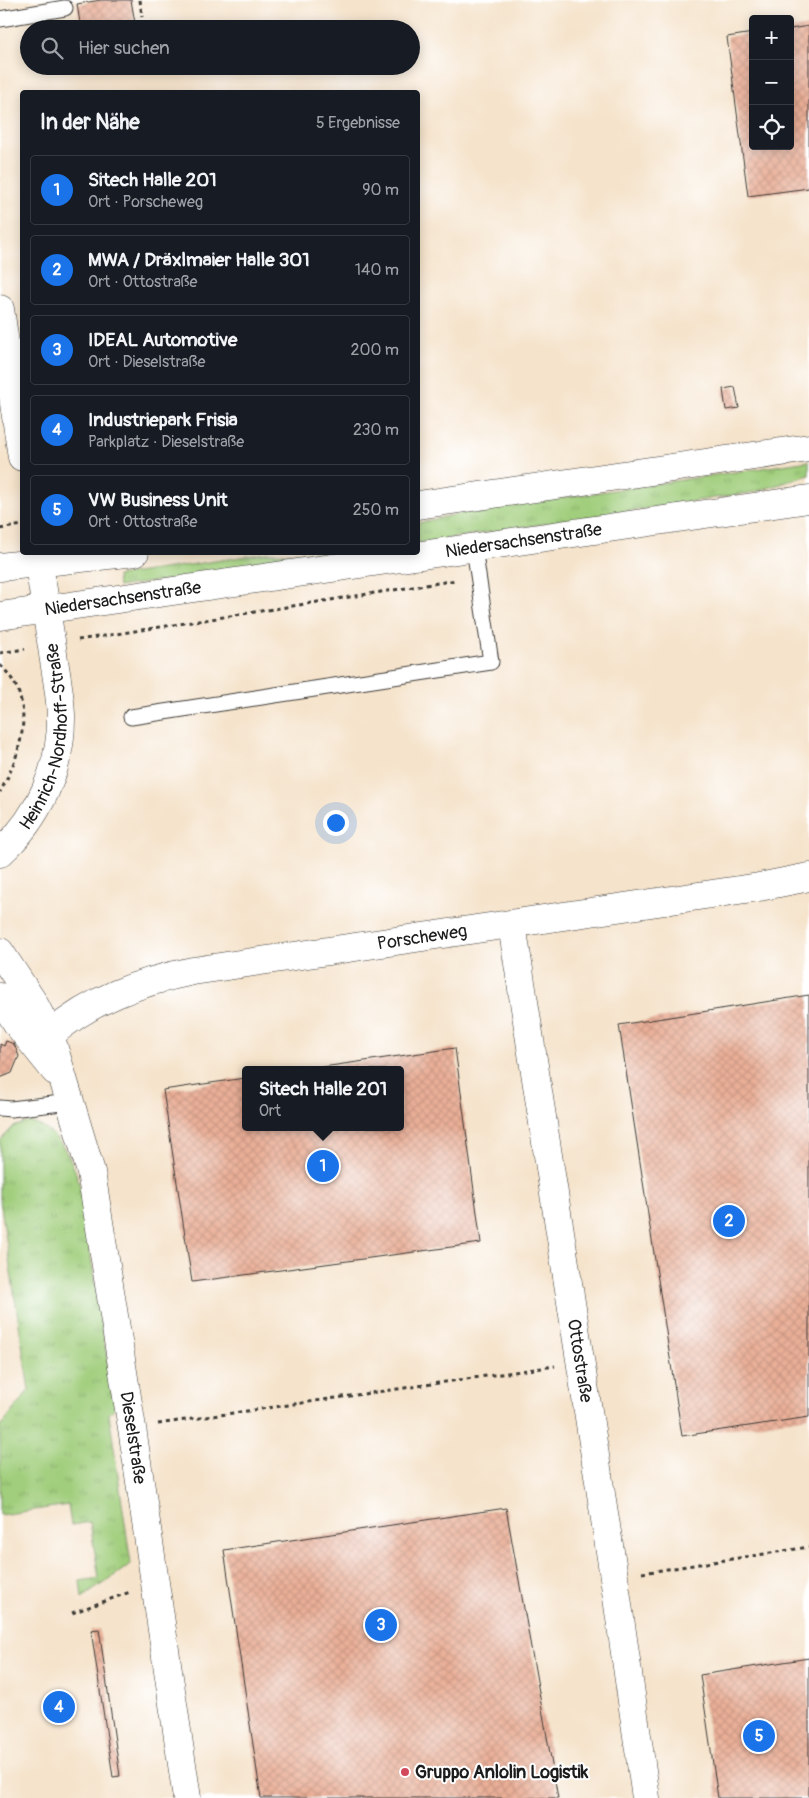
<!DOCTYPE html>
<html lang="de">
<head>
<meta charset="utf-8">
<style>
  :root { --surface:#171b24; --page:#20242c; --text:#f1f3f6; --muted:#9ea1a6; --line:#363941; --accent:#1a73e8 }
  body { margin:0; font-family:Pangolin,sans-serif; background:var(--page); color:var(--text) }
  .controls { position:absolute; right:15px; top:15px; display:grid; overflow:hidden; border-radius:5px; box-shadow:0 2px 12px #0003 }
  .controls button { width:45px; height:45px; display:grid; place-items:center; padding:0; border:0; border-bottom:1px solid var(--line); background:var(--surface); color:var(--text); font:25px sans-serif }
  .you { position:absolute; left:335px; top:822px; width:18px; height:18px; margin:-12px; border:4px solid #fff; border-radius:50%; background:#1a73e8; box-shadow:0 0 0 8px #1a73e833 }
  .badge { display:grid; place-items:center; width:32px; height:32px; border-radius:50%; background:var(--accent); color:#fff; font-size:16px; font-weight:700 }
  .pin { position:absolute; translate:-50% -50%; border:2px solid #fff; box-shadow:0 1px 5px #0006 }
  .popup { position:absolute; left:242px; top:1066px; width:162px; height:65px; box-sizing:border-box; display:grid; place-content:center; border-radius:5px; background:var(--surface); filter:drop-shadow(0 1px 4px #0005); font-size:16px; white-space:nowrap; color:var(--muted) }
  .popup b { font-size:19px; color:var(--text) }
  .popup::after { content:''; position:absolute; left:50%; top:100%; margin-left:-10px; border:10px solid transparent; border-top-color:var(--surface) }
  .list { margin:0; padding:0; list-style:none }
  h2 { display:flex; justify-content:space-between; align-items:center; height:65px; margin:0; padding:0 20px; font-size:21px }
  h2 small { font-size:16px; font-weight:400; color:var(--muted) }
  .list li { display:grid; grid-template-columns:32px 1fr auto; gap:15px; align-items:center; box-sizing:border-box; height:70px; margin:0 10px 10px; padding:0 10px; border:1px solid var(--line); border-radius:5px }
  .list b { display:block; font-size:19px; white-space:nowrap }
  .list p { margin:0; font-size:16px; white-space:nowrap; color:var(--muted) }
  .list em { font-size:16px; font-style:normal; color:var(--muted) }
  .icon { flex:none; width:28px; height:28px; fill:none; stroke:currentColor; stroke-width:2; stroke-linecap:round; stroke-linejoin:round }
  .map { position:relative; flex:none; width:809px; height:1798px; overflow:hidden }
  .search { position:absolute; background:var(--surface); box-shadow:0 2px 12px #0003; left:20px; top:20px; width:400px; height:55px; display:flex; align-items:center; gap:12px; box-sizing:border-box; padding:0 18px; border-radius:28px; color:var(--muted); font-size:19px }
  .panel { position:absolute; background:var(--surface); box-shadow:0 2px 12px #0003; left:20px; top:90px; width:400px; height:465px; border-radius:5px }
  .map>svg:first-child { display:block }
</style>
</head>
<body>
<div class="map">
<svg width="809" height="1798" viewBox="0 0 809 1798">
  <defs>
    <pattern id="grass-tufts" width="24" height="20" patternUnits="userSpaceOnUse" patternTransform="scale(1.25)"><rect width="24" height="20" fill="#a0ce7c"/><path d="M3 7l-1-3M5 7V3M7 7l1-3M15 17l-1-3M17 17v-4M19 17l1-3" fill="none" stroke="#89b06b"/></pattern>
    <pattern id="building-cross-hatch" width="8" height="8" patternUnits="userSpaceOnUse" patternTransform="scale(1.25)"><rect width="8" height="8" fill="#eaaf97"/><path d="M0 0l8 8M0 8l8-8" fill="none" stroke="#c89682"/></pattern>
  </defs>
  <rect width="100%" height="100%" fill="#fff"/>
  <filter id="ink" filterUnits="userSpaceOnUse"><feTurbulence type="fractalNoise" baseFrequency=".02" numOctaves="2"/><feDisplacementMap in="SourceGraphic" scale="10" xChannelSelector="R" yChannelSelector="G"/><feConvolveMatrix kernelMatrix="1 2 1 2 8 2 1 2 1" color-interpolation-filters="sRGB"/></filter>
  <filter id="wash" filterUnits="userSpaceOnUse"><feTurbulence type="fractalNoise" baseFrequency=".0096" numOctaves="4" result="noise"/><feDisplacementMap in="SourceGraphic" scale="20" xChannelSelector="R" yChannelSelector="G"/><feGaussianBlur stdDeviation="1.12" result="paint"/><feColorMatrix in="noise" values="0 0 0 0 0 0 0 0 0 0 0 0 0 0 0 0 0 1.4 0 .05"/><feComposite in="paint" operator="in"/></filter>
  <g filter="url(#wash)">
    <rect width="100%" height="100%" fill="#f5e3cb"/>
    <g fill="url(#grass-tufts)" stroke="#5e754c">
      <polygon points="809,461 809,475 755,492 418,543 418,523 466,512"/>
      <polygon points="267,553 354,553 118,587 117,576"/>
      <path d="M 29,1122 C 58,1129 71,1157 79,1182 L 115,1408 L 109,1414 L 131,1564 L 82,1598 L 80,1581 L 99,1578 L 90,1522 L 71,1525 L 68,1505 L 0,1515 L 0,1427 L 29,1390 L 0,1200 L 0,1141 L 13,1127 Z"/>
    </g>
    <g id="blocks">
      <g fill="url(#building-cross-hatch)">
        <polygon points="101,0 131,0 136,29 81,29 77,4"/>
        <polygon points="809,26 809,188 748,196 727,37 753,33 753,146 790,146 790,29"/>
        <polygon points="735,387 739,408 726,410 723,389"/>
        <polygon points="809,995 809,1417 682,1436 619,1025"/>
        <polygon points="6,1041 14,1044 19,1056 12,1073 0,1078 0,1044 4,1046"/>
        <polygon points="455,1048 481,1243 192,1282 163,1090 245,1078 245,1127 400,1127 400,1070 309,1069"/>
        <polygon points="506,1508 558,1798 261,1798 224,1550"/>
        <polygon points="99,1629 120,1776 113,1777 91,1630"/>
        <polygon points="809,1658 809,1798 718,1798 700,1675"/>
      </g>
    </g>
  </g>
  <g filter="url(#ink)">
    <use href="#blocks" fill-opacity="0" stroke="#3d3a36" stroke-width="1"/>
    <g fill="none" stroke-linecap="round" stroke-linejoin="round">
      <g stroke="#3d3a36" stroke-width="17">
        <g id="lane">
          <polyline points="0,19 65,8"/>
          <polyline points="131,717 491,662 474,548"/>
          <polyline points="0,1108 11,1109 70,1102"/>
        </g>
      </g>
      <g stroke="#3d3a36" stroke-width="29">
        <g id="street">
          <polyline points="0,309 22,457"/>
          <path id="s1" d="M 0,853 C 39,818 62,767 61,715 C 60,692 55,669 52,647 C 47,615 42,584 37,552"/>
          <path id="s2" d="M 512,925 L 614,1577 L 646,1798"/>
          <path id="s3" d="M 0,952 L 33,1002 L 50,1035 L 91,1172 L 132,1428 L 187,1798"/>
          <polyline points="0,997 18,1025 55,1071"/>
          <path id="s4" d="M 50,1035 C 92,999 139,982 193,971 L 759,887 L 809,877"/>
        </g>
      </g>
      <g stroke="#3d3a36" stroke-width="29">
        <g id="secondary">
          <polyline points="418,505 809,448"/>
          <polyline points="0,567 135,552"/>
          <path id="s5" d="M 0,616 L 809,499"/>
        </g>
      </g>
      <g stroke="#3d3a36" stroke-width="3" stroke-dasharray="4 4" stroke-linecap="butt">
        <polyline points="140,0 142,17"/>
        <polyline points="0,529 22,525"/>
        <polyline points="78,640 457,580"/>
        <polyline points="0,653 25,649"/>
        <path d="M 0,665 C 38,700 22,753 0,792"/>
        <polyline points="158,1424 555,1366"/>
        <polyline points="642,1573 809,1547"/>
        <polyline points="72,1613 130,1592"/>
      </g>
      <use href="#lane" stroke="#fff" stroke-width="15"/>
      <use href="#street" stroke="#fff" stroke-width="28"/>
      <use href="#secondary" stroke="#fff" stroke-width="28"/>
    </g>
  </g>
  <circle fill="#d1495b" stroke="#fff" stroke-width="2" cx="405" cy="1772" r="5"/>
  <g text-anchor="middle" stroke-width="4" stroke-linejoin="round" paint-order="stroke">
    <g font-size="18" fill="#1c1c1c" stroke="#fff">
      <text dy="6" stroke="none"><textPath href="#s5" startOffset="529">Niedersachsenstraße</textPath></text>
      <text dy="6" stroke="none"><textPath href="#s5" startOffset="124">Niedersachsenstraße</textPath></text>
      <text dy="6" stroke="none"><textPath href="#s1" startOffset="131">Heinrich-Nordhoff-Straße</textPath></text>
      <text dy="6" stroke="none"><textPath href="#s4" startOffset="390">Porscheweg</textPath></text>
      <text dy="6" stroke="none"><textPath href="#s2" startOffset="441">Ottostraße</textPath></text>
      <text dy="6" stroke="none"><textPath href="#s3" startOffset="509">Dieselstraße</textPath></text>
    </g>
    <g font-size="18" font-weight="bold" fill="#1c1c1c" stroke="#fff" text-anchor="start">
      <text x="415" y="1778">Gruppo Anlolin Logistik</text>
    </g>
  </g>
</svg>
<div class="controls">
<button>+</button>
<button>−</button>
<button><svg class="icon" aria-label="locate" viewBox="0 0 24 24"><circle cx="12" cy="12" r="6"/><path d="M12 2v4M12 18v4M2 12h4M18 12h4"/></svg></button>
</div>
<div class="you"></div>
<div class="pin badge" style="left:323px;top:1166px">1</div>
<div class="popup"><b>Sitech Halle 201</b>Ort</div>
<div class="pin badge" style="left:729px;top:1221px">2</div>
<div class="pin badge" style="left:381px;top:1625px">3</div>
<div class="pin badge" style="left:59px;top:1707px">4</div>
<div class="pin badge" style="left:759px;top:1736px">5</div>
<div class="search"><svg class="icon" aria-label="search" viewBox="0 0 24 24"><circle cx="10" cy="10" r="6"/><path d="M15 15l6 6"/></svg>Hier suchen</div>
<section class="panel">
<h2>In der Nähe<small>5 Ergebnisse</small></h2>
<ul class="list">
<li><span class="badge">1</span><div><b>Sitech Halle 201</b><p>Ort · Porscheweg</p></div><em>90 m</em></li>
<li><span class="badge">2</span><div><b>MWA / Dräxlmaier Halle 301</b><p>Ort · Ottostraße</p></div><em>140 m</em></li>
<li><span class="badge">3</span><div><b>IDEAL Automotive</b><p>Ort · Dieselstraße</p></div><em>200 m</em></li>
<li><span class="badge">4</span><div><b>Industriepark Frisia</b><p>Parkplatz · Dieselstraße</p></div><em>230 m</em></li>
<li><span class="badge">5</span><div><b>VW Business Unit</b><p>Ort · Ottostraße</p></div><em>250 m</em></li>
</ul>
</section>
</div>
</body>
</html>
